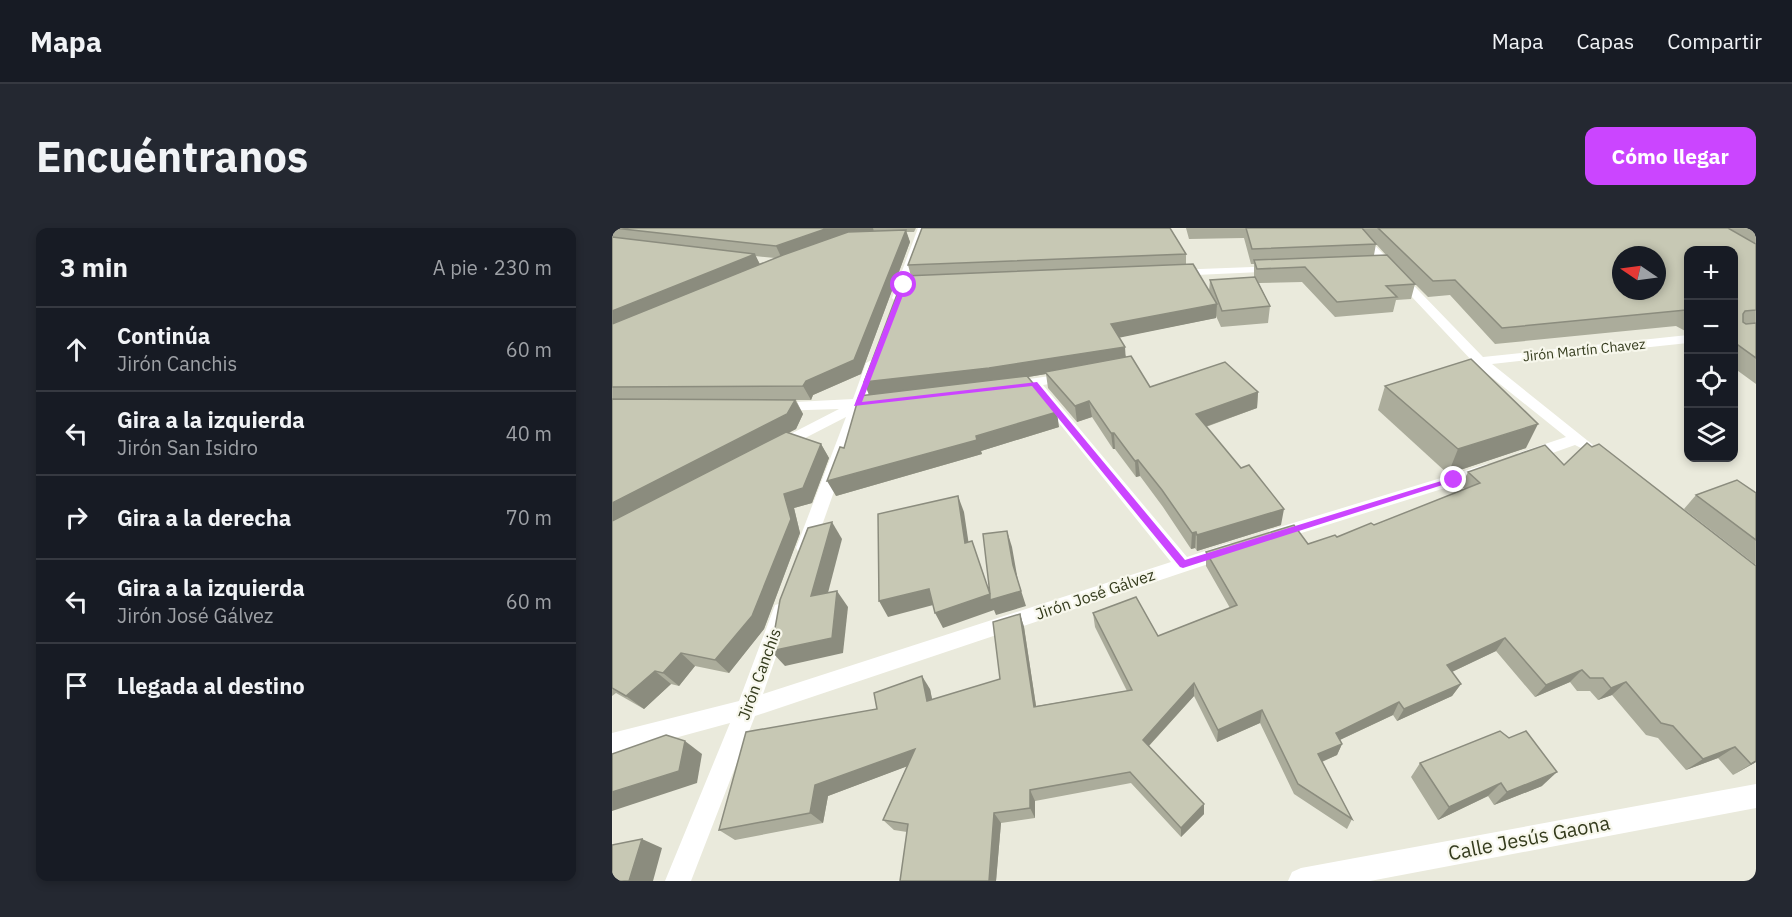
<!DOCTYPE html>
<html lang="es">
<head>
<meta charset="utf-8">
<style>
  :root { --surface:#171b24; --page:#242831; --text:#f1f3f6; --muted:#9ea1a6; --line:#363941; --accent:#cb45ff }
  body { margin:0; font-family:"IBM Plex Sans",sans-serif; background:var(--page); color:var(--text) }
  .controls { position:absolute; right:18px; top:18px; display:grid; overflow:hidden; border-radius:12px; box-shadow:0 3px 9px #0003 }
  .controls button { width:54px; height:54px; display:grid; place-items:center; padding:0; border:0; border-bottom:2px solid var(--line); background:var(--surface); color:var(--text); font:30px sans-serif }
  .compass { position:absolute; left:1000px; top:18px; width:54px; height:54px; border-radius:50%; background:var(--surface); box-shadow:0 3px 9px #0003; rotate:283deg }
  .stop { position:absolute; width:18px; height:18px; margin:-14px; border:4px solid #cb45ff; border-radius:50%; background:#fff }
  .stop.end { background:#cb45ff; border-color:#fff; box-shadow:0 2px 6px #0008 }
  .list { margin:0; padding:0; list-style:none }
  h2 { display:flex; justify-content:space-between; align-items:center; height:78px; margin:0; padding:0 24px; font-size:26px }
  h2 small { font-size:20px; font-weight:400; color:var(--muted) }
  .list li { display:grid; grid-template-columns:39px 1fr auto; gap:18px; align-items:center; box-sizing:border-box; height:84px; padding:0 24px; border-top:2px solid var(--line) }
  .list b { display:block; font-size:22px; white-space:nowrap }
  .list p { margin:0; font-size:20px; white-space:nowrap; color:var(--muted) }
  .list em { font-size:20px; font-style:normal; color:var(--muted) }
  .icon { flex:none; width:33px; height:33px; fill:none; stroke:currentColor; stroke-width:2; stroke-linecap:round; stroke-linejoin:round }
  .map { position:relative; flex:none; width:1144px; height:653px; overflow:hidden; border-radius:12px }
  header { display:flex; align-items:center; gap:36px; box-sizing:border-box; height:84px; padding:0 30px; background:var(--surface); border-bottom:2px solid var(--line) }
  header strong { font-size:28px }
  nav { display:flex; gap:33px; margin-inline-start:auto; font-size:21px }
  .intro { display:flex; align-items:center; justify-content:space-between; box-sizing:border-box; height:144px; padding:0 36px }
  h1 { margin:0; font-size:42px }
  .button { padding:15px 27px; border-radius:12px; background:var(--accent); color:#fff; font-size:21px; font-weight:700 }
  main { display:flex; gap:36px; padding:0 36px }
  aside { flex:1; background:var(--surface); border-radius:12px; box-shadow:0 3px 9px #0003 }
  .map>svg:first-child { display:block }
</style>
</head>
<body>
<header>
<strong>Mapa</strong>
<nav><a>Mapa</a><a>Capas</a><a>Compartir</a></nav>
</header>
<div class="intro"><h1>Encuéntranos</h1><a class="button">Cómo llegar</a></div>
<main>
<aside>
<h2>3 min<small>A pie · 230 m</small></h2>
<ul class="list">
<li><svg class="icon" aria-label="ahead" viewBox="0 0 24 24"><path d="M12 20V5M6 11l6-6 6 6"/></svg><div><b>Continúa</b><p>Jirón Canchis</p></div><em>60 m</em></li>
<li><svg class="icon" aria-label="left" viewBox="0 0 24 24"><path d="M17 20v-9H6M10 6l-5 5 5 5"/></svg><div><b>Gira a la izquierda</b><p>Jirón San Isidro</p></div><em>40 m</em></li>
<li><svg class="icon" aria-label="right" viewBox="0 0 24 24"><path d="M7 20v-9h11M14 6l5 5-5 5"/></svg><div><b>Gira a la derecha</b></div><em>70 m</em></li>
<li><svg class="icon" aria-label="left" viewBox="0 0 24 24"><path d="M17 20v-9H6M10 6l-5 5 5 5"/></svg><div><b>Gira a la izquierda</b><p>Jirón José Gálvez</p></div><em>60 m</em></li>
<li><svg class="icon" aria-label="arrive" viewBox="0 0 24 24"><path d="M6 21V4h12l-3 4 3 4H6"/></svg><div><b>Llegada al destino</b></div></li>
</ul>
</aside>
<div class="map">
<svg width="1144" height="653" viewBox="0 0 1144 653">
  <rect width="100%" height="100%" fill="#eaeadc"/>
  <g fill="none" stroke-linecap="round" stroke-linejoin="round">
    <g fill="#fff" fill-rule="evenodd">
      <polygon points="306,0 316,0 292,70 286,74 282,72 280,70"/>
      <polygon points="735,0 746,0 871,129 1076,107 1076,115 880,136 981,217 973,222 963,217 918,233 906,233 904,229 906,225 954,209 863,136"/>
      <polygon points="667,38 672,41 671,43 562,48 556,45 562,42"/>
      <polygon points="261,131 268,135 255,171 263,175 261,178 252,179 202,320 199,325 193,327 187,325 184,320 234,189 164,225 159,224 156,220 159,216 227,181 164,183 157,179 164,175 241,171 254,135"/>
      <polygon points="458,145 465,149 463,152 431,157 575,329 617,315 623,317 626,322 623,327 143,488 79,653 53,653 118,495 0,527 0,505 127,473 163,377 170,375 177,377 180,383 151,466 559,334 418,159 397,162 390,158 397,154"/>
      <polygon points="875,236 881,237 883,241 881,245 664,313 658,312 655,307 658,302"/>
      <polygon points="1144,556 1144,580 758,653 676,653 680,644 689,640"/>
    </g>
  </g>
  <g fill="#abac9b" fill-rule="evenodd">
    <path d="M 0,0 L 304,0 L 302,4 L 294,4 L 298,14 L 249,146 L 201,167 L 199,172 L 184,172 L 191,186 L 184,201 L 176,205 L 209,216 L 217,230 L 200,275 L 182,280 L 188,305 L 152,401 L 117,445 L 83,438 L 67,458 L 59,456 L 32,481 L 4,465 L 0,468 ZM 143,28 L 163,30 L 148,36 Z"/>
    <path d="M 574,0 L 1144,0 L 1144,156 L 1122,140 L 1122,22 L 1077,22 L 1077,105 L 1064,98 L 883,116 L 838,67 L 816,69 L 784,37 L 803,56 L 799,71 L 784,72 L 781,84 L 723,89 L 690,54 L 647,55 L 658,78 L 656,95 L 609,99 L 604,88 L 604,90 L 507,109 L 514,129 L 538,159 L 646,164 L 645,180 L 594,199 L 669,297 L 585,323 L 583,320 L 579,321 L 551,279 L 528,248 L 524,249 L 503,221 L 501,221 L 480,189 L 465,194 L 436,160 L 434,146 L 416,149 L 447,199 L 369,223 L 370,226 L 224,268 L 232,220 L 257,167 L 252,154 L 299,48 L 296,37 L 574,26 L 574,36 L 597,63 L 598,52 L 642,49 L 642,36 L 639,36 L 632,10 L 577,11 ZM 764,16 L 774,27 L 762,27 Z"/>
    <polygon points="773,158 914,220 836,246 766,182"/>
    <polygon points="952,237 1144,338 1144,534 1121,547 1106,530 1074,542 1046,510 1034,507 1000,467 986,472 978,463 965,463 958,454 923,469 884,423 840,444 849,456 840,468 785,493 781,487 728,512 730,516 725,527 710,534 740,591 735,601 682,566 648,495 605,514 582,468 537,518 592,586 569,609 519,555 423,573 423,590 389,595 384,653 288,653 295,604 282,602 271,592 295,538 216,568 211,595 123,612 107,602 265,481 318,461 320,472 388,451 408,386 412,399 424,478 515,463 483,399 481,385 546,408 618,380 594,338 594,324 696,316 725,309 762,297 853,261 849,258 856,244"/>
    <polygon points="1144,265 1144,337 1072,281 1084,267"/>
    <polygon points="808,535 930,558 882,577 876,568 826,592 799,549"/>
  </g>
  <g fill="#8b8c7e">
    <polygon points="216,0 261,0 262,4 170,31 164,18"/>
    <polygon points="294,2 298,14 249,146 201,167 199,172 191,158"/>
    <polygon points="143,26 149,39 0,101 0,83"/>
    <polygon points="605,76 604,90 501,111 499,96"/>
    <polygon points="513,119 514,134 433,144 434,146 381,155 258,169 252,154"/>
    <polygon points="646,164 645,180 584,202 584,186"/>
    <polygon points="183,172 191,186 184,201 0,296 0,275"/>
    <polygon points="477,173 480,189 465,194 463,178"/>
    <polygon points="445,184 447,199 369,223 370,226 224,268 215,253"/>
    <polygon points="926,196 914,220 836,246 846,221"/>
    <polygon points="499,205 502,205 503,221 501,221"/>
    <polygon points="209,216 217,230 200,275 182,280 188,305 152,401 117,445 103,432 172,266"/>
    <polygon points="526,232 528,248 524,249 523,233"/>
    <polygon points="346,268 352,284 359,331 353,315"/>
    <polygon points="672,281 669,297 585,323 585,307"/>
    <polygon points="220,294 230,311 211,384 199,368"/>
    <polygon points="395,303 400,319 406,353 414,378 384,387 382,382 331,400 323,385 360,313 380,372 401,337"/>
    <polygon points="584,304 583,320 579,321 580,305"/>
    <polygon points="317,361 325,376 276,389 267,373"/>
    <polygon points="225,363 236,379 231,425 173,438 159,423"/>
    <polygon points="408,386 412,399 426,491 422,479"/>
    <polygon points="893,410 884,423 827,450 835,437"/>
    <polygon points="69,425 83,438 67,458 51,445"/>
    <polygon points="970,442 958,454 923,469 934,457"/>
    <polygon points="43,443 59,456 32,481 14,468"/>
    <polygon points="310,448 318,461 323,485 315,473"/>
    <polygon points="1014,454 1000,467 986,472 999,460"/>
    <polygon points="582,455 582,468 532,523 531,512"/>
    <polygon points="849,456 840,468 785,493 792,481"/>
    <polygon points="787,474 781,487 719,516 724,505"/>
    <polygon points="650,482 648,495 605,514 606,502"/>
    <polygon points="73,513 90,526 85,555 0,583 0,564"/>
    <polygon points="730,516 725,527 702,537 706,526"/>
    <polygon points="1123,519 1106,530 1074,542 1091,531"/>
    <polygon points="303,521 312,532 216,568 211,595 198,585 203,557"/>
    <polygon points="1144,533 1144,534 1121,547"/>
    <polygon points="945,544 930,558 882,577 895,564"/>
    <polygon points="889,555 876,568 826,592 837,579"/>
    <polygon points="418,562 423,573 423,590 418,580"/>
    <polygon points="592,576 592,586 569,609 569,600"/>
    <polygon points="382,585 389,595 384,653 377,653"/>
    <polygon points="30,611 50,620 41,653 17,653"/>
  </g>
  <g fill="#c7c8b4" stroke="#8b8c7e" stroke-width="1.5" fill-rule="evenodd">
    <polygon points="2,0 216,0 164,18"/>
    <polygon points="310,0 558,0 574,26 296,37"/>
    <polygon points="634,0 750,0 764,16 640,21"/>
    <path d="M 766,0 L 1116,0 L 1144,16 L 1144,82 L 1133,83 L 1131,86 L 1131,94 L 1134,96 L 1144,95 L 1144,130 L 1122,114 L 1122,22 L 1077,22 L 1077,83 L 1074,82 L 890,100 L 843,52 L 821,53 ZM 1009,27 L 1045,27 L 1045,63 L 1009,63 Z"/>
    <polygon points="1137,0 1144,0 1144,4"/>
    <polygon points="294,2 242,132 194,153 191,158 0,159 0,96 171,27 236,4"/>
    <polygon points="0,9 143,26 0,83"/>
    <polygon points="775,27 803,56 774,58 785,69 725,74 693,39 645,41 642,32"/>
    <polygon points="581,36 605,76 499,96 513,119 377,140 252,154 292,48"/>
    <polygon points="643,49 658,78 610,83 598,52"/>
    <polygon points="519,128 538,159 613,134 646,164 584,186 629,240 637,237 672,281 585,307 584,304 580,305 550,262 526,232 523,233 502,205 499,205 477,173 463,178 433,144"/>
    <polygon points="859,131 926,196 846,221 773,158"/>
    <polygon points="415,148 445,184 364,208 365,212 215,253 228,219 232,220 247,168"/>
    <polygon points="0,171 183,172 175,186 0,275"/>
    <polygon points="174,204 209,216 191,260 172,266 179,291 140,388 103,432 69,425 51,445 43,443 14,468 0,460 0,293"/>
    <polygon points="975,215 980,219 987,216 1144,338 1144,533 1139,536 1123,519 1091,531 1061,498 1049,495 1014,454 999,460 991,450 978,450 970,442 934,457 893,410 835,437 849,456 792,481 787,474 724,505 730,516 706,526 740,591 686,556 650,482 606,502 582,455 531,512 592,576 569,600 518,544 418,562 418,580 382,585 377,653 288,653 296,596 271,592 303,521 203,557 198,585 107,602 134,504 265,481 262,465 310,448 315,473 388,451 381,394 408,386 422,479 520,462 481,385 524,369 546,408 625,377 594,324 682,297 696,316 723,307 725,309 759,295 762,297 868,255 856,244 933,217 952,237"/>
    <polygon points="1125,252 1144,265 1144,312 1084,267"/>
    <polygon points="346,268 353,315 360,313 378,366 371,306 395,303 401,337 409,363 378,372 378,366 323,385 317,361 267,373 266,286"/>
    <polygon points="220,294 199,368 225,363 220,410 159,423 168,372 196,300"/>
    <polygon points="888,503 897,510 914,503 945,544 895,564 889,555 837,579 808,535"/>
    <polygon points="54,507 73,513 67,543 0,564 0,526"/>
    <polygon points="30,611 17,653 0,653 0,617"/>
  </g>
  <polygon fill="#cb45ff" points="292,55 295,57 250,174 425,154 573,332 839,250 846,252 571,340 568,339 420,158 242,178 289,57"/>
  <g text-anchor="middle" stroke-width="4.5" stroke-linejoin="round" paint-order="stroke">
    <g font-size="14" fill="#343b1d" stroke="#f7f7ec">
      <text transform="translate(972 122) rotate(-6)" y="5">Jirón Martín Chavez</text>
    </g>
    <g font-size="16" fill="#343b1d" stroke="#f7f7ec">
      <text transform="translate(483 366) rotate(-19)" y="6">Jirón José Gálvez</text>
      <text transform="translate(147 446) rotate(-70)" y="6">Jirón Canchis</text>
    </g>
    <g font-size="20" fill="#343b1d" stroke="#f7f7ec">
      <text transform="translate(917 610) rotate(-11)" y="7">Calle Jesús Gaona</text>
    </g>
  </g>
</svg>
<div class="controls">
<button>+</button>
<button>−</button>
<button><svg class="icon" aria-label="locate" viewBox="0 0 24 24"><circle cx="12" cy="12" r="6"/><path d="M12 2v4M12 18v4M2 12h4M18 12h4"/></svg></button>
<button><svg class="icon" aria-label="layers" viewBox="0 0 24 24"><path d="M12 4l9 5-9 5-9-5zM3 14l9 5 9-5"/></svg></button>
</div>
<svg class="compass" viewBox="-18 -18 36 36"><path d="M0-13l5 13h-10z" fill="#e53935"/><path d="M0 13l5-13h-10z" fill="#9ea1a6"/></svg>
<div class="stop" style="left:292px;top:57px"></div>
<div class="stop end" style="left:842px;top:252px"></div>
</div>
</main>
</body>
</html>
